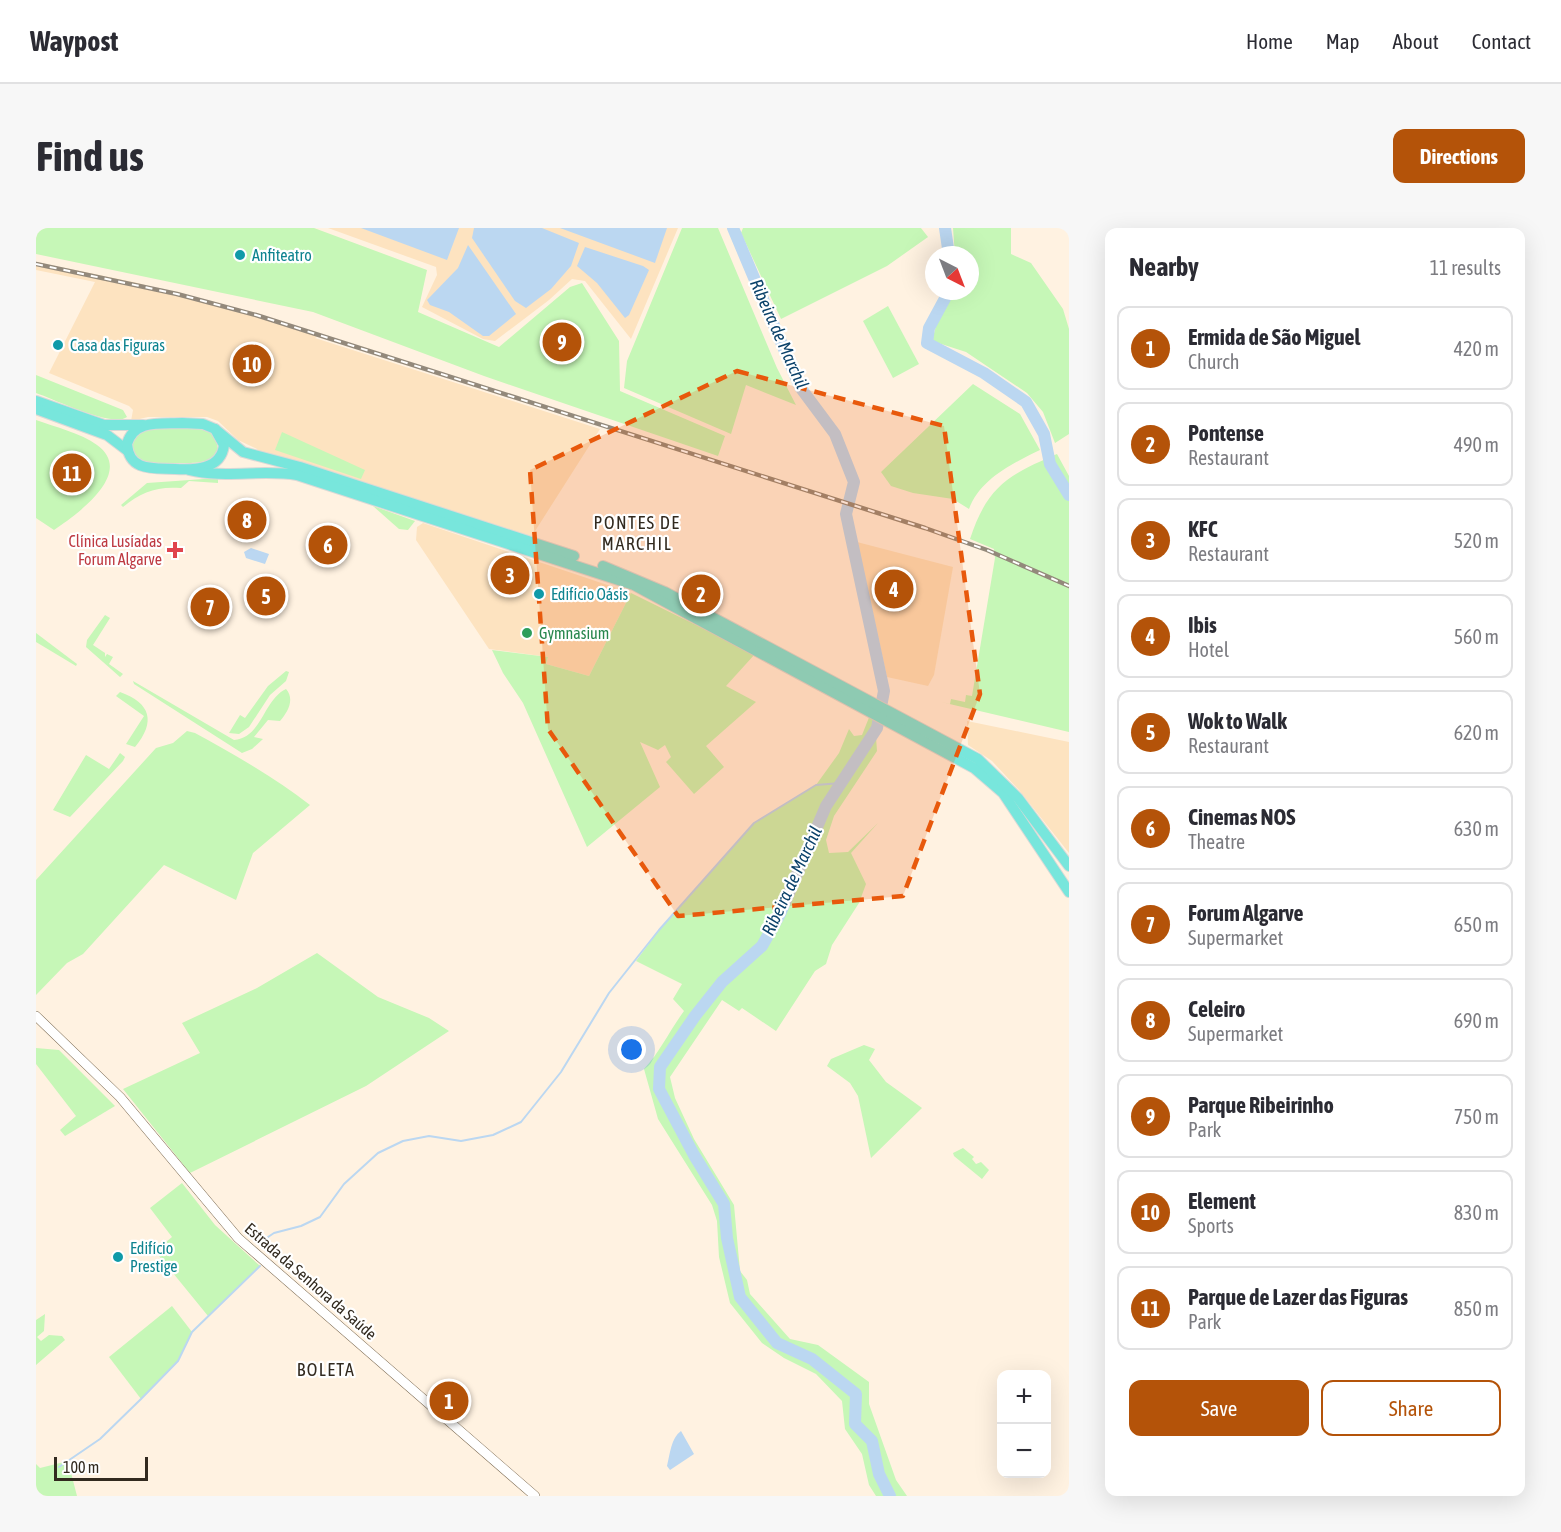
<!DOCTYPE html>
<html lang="en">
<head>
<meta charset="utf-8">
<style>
  :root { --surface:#fff; --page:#f7f7f7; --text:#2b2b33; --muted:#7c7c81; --line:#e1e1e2; --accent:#b45309 }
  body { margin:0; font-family:"Asap Condensed",sans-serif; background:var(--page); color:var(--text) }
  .controls { position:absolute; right:18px; bottom:18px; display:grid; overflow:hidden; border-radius:12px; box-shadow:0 6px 24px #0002 }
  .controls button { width:54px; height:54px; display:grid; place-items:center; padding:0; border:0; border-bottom:2px solid var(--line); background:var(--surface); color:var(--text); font:30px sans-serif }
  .compass { position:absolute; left:889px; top:18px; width:54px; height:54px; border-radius:50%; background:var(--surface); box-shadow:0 6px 24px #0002; rotate:138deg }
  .scale { position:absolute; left:18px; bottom:15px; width:94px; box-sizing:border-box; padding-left:6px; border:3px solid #322a1f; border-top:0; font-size:16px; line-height:21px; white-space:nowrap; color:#322a1f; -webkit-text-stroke:4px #fff; paint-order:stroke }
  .you { position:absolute; left:596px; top:822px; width:21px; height:21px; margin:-15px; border:4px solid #fff; border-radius:50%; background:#1a73e8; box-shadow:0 0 0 9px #1a73e833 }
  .badge { display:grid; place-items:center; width:39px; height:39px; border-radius:50%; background:var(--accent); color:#fff; font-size:20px; font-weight:700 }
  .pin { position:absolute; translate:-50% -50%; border:3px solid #fff; box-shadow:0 2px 6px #0006 }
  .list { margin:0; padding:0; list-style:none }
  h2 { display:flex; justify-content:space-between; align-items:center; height:78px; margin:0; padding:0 24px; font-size:26px }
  h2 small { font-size:20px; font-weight:400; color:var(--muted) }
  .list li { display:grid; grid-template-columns:39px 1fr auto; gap:18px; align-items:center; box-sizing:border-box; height:84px; margin:0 12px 12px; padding:0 12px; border:2px solid var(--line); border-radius:12px }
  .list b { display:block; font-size:22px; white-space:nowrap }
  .list p { margin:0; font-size:20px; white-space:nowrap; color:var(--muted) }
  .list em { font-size:20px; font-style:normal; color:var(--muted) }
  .actions { display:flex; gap:12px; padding:18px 24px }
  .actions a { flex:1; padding:14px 0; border:2px solid var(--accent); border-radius:12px; text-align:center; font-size:21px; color:var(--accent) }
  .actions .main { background:var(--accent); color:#fff }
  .map { position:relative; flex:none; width:1033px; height:1268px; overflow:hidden; border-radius:12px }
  header { display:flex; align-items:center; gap:36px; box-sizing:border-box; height:84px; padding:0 30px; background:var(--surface); border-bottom:2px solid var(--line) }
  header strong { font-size:28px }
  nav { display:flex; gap:33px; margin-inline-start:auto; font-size:21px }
  .intro { display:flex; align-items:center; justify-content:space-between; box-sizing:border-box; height:144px; padding:0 36px }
  h1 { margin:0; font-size:42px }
  .button { padding:15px 27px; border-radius:12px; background:var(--accent); color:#fff; font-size:21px; font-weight:700 }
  main { display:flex; gap:36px; padding:0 36px }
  aside { flex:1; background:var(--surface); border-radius:12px; box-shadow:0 6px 24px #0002 }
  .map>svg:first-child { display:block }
</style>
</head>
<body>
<header>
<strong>Waypost</strong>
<nav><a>Home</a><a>Map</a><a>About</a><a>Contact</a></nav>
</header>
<div class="intro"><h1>Find us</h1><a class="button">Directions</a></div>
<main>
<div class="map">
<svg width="1033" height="1268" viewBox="0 0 1033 1268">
  <rect width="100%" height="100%" fill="#fff2e1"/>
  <g fill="#fde3c0">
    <polygon points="292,0 642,0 595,111 549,53 536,51 513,72 459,113 447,111 386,79 401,47 400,39"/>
    <polygon points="0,34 102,55 284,107 279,110 564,201 494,311 224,226 221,221 202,212 182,193 171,189 112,189 95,193 97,182 93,178 13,145 59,54 0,42"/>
    <polygon points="387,295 595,365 553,448 510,436 512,429 453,421 380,312 381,299"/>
    <polygon points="821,314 917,339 898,447 892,458 851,449"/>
    <polygon points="931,493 1033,514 1033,625 983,562 956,533 932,517"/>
  </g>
  <g fill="#c6f7b7">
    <polygon points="0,0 278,0 391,42 382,84 463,119 534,59 546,55 583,113 584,163 689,208 682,228 448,148 277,84 0,26"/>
    <polygon points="646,0 682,0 741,140 760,177 710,157 695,206 588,160 591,133"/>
    <polygon points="707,0 885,0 892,9 851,38 745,91 705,5"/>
    <polygon points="917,0 975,0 975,26 995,35 1027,81 1033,101 1033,206 1019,215 1007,184 991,165 930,124 896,113 902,90 919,63 934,63 934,27 919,27"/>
    <polygon points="852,78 883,136 857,150 827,93"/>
    <path d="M 0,147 L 87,182 L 91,189 C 76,200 18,171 0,165 Z"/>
    <path d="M 937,156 L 984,186 L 1004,222 C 977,235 944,251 933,281 L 917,271 L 877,265 L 855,258 L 845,244 Z"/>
    <path d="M 0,192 C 19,199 45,205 61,217 C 100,245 40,287 18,302 L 0,290 Z"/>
    <path d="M 165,200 L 174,202 C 198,238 160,235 135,235 C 128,235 114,238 107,235 C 104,233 100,228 97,225 L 97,210 L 111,201 Z"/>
    <polygon points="246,204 329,242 325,251 239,222"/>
    <path d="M 1021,226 L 1033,248 L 1033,504 L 905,474 L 914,476 L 915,471 L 929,474 L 930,467 L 936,468 L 959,330 L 958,321 L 934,311 C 951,259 972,247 1021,226 Z"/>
    <path d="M 182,250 L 182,255 L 153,253 L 145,260 C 121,258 105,264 87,279 L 85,277 L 111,255 Z"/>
    <polygon points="337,278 379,293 372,302 363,301"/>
    <polygon points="595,365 719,426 690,458 720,474 670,518 688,539 658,566 630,534 635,529 629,517 622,522 604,514 624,559 551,619 487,475 467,445 456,422 512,429 510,436 553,448"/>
    <polygon points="69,387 74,390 57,417 69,425 69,429 71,426 77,429 73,436 87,446 84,449 50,419 51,412"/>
    <polygon points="0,405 41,436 40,438 0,414"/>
    <polygon points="250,443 253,444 250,453 234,467 213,499 203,506 193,505 204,487 209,490 232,458"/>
    <path d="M 97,453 L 198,512 C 226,510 227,472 250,461 C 259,471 252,484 244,493 L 232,492 L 218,509 L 227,511 L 216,521 L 206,525 L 98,456 Z"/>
    <path d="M 84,464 C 115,475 120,494 99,519 L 90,516 L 108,488 L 80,468 Z"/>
    <path d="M 834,487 L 847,495 L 840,509 L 841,523 L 798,588 L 790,612 L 793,625 L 812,624 L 842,595 L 815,625 L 830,656 L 823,675 L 796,717 L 790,736 L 779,743 L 740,803 L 706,780 L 703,783 L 686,772 L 634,849 L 639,870 L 658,911 L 698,977 L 704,1043 L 711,1052 L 714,1066 L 754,1111 L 782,1117 L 833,1154 L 833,1176 L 860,1252 L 871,1268 L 840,1268 L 833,1257 L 826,1226 L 809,1201 L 806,1173 L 780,1146 L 748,1130 L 726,1115 L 694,1075 L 683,1029 L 681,993 L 676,977 L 622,891 L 608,841 C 624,824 634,802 648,783 L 637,771 L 646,756 L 600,733 L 623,702 L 718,595 L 780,557 L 803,525 L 813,501 L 818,508 L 826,507 Z"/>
    <path d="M 151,503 L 159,505 C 199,527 238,549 274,577 L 217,625 L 200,672 L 128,637 L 47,726 L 31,735 L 0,767 L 0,652 L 120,520 L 137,515 Z"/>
    <polygon points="84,525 89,529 87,533 34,589 17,582 50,527 73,541"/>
    <polygon points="281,725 342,769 393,790 413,803 330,858 154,945 87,861 164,825 146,795 221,760"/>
    <polygon points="828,817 839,821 833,832 850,854 886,880 835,930 822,868 814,855 791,838 795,831"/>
    <polygon points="0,820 23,822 79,878 29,908 24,902 40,888 0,836"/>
    <polygon points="927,920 938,929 936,931 940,936 945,934 953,942 946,951 918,928 917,925"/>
    <polygon points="146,955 179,997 224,1038 172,1088 119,1023 136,1009 114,980"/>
    <polygon points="136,1078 156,1104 142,1133 105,1171 73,1129"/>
    <polygon points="9,1086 8,1103 1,1109 5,1113 13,1107 26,1108 29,1112 0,1137 0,1092"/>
    <polygon points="32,1233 41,1268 0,1268 0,1236 4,1240"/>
  </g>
  <g fill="#bbd7f1">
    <polygon points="325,0 423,0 411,32"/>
    <polygon points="438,0 506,0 543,15 535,38 515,61 490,80 479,73 436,10"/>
    <polygon points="524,0 631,0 619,35"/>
    <polygon points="432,17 480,86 453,108 447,108 413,84 394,77 391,72 422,40"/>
    <polygon points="549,19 607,38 613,42 593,87 589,90 561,55 541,38"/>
    <polygon points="215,320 233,326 229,336 210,330 208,324"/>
    <path d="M 645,1203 L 658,1226 L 634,1242 L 631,1238 C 634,1226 635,1210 645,1203 Z"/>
  </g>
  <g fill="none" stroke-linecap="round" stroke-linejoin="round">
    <g stroke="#bbd7f1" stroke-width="2">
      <polyline points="223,1015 238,1005 265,998 284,989 308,956 342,925 367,913 393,908 425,913 457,907 485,894 525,844 573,765 623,702 718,595 780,557 805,555"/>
      <polyline points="23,1239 64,1211 105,1171 142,1133 156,1104 224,1038"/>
    </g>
    <g stroke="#bbd7f1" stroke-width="12">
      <polyline points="697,0 764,159 799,206 818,254 810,286 848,463 841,500 790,578 744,686 726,718 686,754 659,788 624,839 623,861 658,927 688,976 691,1010 704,1069 741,1115 776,1131 820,1166 819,1196 836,1213 843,1246 854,1268"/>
      <polyline points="909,0 913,27"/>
      <polyline points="913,63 893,100 891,115 948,145 990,174 1008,206 1014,236 1033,267"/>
    </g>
    <g stroke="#7a684f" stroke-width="10">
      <polyline id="secondary" points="0,788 84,869 202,1010 499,1268"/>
    </g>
    <g stroke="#dad9d7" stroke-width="12">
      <g id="primary">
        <polyline points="0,173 68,197 107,197"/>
        <polyline points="0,181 71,207 92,223"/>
        <path d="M 146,195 L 167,196 L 179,201 L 188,217 C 185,242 158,242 139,241 C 118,240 93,244 91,216 C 98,191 125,196 146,195 Z"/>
        <polyline points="179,201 207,224 264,239 538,328"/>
        <path d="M 153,242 C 189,251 225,241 261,247 L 598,357 L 938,540 L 967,565 L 1033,664"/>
        <polyline points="567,338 629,364 942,531 982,570 1033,638"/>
      </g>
    </g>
    <use href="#secondary" stroke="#fff" stroke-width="9"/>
    <use href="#primary" stroke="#78e6dc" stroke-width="10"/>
    <g stroke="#93897b" stroke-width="4.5">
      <polyline id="rail" points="0,36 141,66 220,87 889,300 951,322 1033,358"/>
    </g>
    <use href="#rail" stroke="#fff" stroke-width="2" stroke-dasharray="7" stroke-linecap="butt"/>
  </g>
  <path fill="#e8590c" fill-opacity="0.2" stroke="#e8590c" stroke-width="4.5" stroke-dasharray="12 8" stroke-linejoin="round" d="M 701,143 L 908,198 L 944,466 L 867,668 L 642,688 L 512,501 L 494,242 Z"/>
  <g fill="#0f9aa8" stroke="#fff" stroke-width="2">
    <circle cx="204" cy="27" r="6"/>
    <circle cx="22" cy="117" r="6"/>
    <circle cx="503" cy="366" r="6"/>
    <circle cx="82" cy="1029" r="6"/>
  </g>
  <path fill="#e0444e" stroke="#fff" stroke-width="2" d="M136 313h6v6h6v6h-6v6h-6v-6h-6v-6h6z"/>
  <circle fill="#2e9e5b" stroke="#fff" stroke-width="2" cx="491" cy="405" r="6"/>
  <g text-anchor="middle" stroke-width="4.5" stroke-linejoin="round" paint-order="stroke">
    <g font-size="16" fill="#0d838f" stroke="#fff" text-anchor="start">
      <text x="216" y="33">Anfiteatro</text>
      <text x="34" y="123">Casa das Figuras</text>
      <text x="515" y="372">Edifício Oásis</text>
      <text x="94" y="1026">Edifício<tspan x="94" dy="18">Prestige</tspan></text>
    </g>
    <g font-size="16" fill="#be3a42" stroke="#fff" text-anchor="end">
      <text x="126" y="319">Clínica Lusíadas<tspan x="126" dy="18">Forum Algarve</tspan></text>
    </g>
    <g font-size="16" fill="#27864d" stroke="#fff" text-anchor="start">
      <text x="503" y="411">Gymnasium</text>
    </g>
    <g font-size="16" fill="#322a1f" stroke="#fff">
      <text transform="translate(275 1053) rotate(41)" y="6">Estrada da Senhora da Saúde</text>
    </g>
    <g font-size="18" font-style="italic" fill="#0b426a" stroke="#fff">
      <text transform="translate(743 106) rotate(66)" y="6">Ribeira de Marchil</text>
      <text transform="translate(756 653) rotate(-65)" y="6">Ribeira de Marchil</text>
    </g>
    <g font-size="18" letter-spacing="1.5" fill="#322a1f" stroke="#fff">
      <text x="601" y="301">PONTES DE<tspan x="601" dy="21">MARCHIL</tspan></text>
      <text x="290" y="1148">BOLETA</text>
    </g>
  </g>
</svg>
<div class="controls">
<button>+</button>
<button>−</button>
</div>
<svg class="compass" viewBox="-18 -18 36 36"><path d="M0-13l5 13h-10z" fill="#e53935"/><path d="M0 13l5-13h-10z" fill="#7c7c81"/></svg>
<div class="scale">100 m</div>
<div class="you"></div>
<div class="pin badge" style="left:413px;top:1173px">1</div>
<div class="pin badge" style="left:665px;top:366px">2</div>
<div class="pin badge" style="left:474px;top:347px">3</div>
<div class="pin badge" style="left:858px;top:361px">4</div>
<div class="pin badge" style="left:230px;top:368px">5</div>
<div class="pin badge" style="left:292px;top:317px">6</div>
<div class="pin badge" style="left:174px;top:379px">7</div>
<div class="pin badge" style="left:211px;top:292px">8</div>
<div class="pin badge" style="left:526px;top:114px">9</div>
<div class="pin badge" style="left:216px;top:136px">10</div>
<div class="pin badge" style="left:36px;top:245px">11</div>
</div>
<aside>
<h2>Nearby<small>11 results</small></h2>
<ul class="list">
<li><span class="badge">1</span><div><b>Ermida de São Miguel</b><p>Church</p></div><em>420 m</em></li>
<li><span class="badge">2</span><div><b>Pontense</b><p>Restaurant</p></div><em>490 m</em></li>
<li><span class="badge">3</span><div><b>KFC</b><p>Restaurant</p></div><em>520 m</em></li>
<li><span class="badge">4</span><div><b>Ibis</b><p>Hotel</p></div><em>560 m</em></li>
<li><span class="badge">5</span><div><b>Wok to Walk</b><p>Restaurant</p></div><em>620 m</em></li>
<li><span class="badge">6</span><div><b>Cinemas NOS</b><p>Theatre</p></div><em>630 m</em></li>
<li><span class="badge">7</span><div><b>Forum Algarve</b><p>Supermarket</p></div><em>650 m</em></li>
<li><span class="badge">8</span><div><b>Celeiro</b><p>Supermarket</p></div><em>690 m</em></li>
<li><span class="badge">9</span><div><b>Parque Ribeirinho</b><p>Park</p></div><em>750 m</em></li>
<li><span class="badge">10</span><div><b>Element</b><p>Sports</p></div><em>830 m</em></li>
<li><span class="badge">11</span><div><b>Parque de Lazer das Figuras</b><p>Park</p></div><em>850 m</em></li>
</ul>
<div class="actions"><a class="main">Save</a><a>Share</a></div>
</aside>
</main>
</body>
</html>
